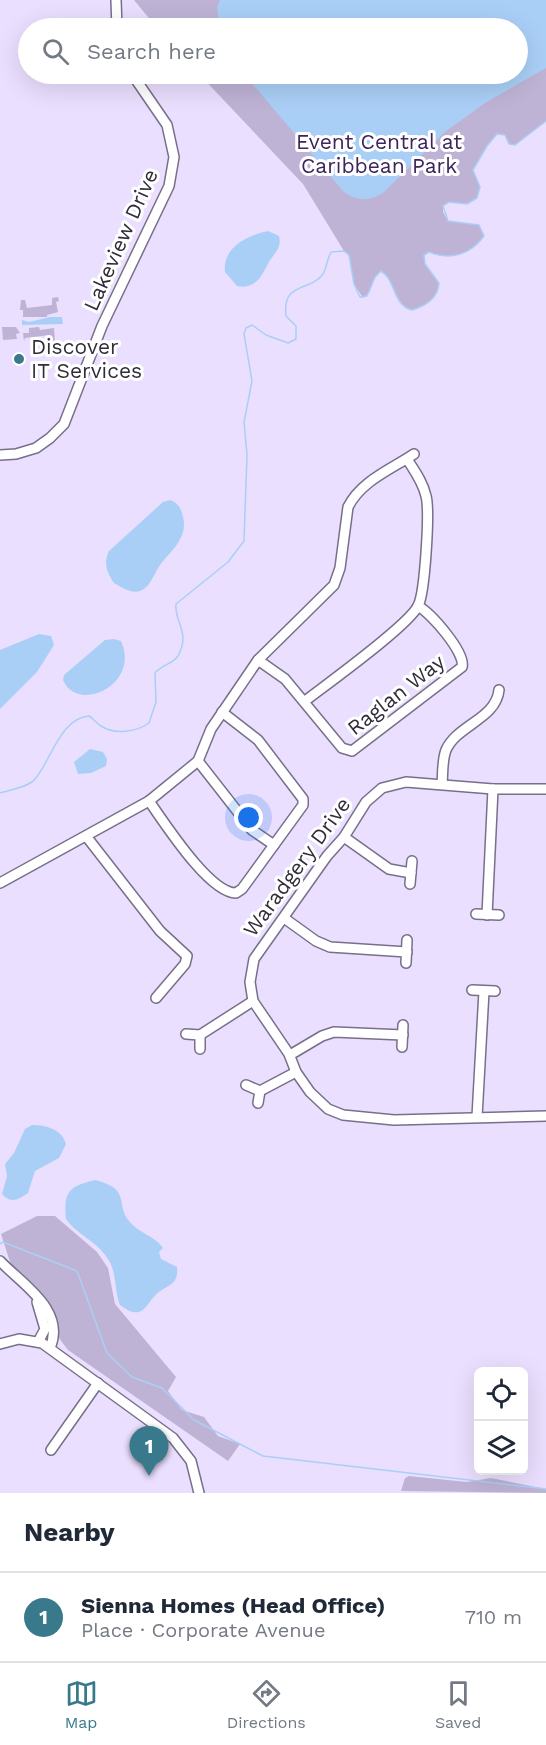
<!DOCTYPE html>
<html lang="en">
<head>
<meta charset="utf-8">
<style>
  :root { --surface:#fff; --page:#f2f2f3; --text:#1f2937; --muted:#747a83; --line:#e0e1e3; --accent:#387a8c }
  body { margin:0; font-family:"Work Sans",sans-serif; background:var(--page); color:var(--text) }
  .controls { position:absolute; right:18px; bottom:18px; display:grid; overflow:hidden; border-radius:9px; box-shadow:0 6px 24px #0002 }
  .controls button { width:54px; height:54px; display:grid; place-items:center; padding:0; border:0; border-bottom:2px solid var(--line); background:var(--surface); color:var(--text); font:30px sans-serif }
  .you { position:absolute; left:249px; top:818px; width:21px; height:21px; margin:-15px; border:4px solid #fff; border-radius:50%; background:#1a73e8; box-shadow:0 0 0 9px #1a73e833 }
  .badge { display:grid; place-items:center; width:39px; height:39px; border-radius:50%; background:var(--accent); color:#fff; font-size:20px; font-weight:700 }
  .pin { position:absolute; translate:-50% -50px; filter:drop-shadow(0 2px 3px #0008) }
  .pin::after { content:''; position:absolute; top:32px; width:21px; height:18px; background:inherit; clip-path:polygon(0 0,100% 0,50% 100%) }
  .list { margin:0; padding:0; list-style:none }
  h2 { display:flex; justify-content:space-between; align-items:center; height:78px; margin:0; padding:0 24px; font-size:26px }
  h2 small { font-size:20px; font-weight:400; color:var(--muted) }
  .list li { display:grid; grid-template-columns:39px 1fr auto; gap:18px; align-items:center; box-sizing:border-box; height:90px; padding:0 24px; border-top:2px solid var(--line) }
  .list b { display:block; font-size:22px; white-space:nowrap }
  .list p { margin:0; font-size:20px; white-space:nowrap; color:var(--muted) }
  .list em { font-size:20px; font-style:normal; color:var(--muted) }
  .icon { flex:none; width:33px; height:33px; fill:none; stroke:currentColor; stroke-width:2; stroke-linecap:round; stroke-linejoin:round }
  .map { position:relative; flex:none; width:546px; height:1493px; overflow:hidden }
  .search { position:absolute; background:var(--surface); box-shadow:0 6px 24px #0002; left:18px; right:18px; top:18px; height:66px; display:flex; align-items:center; gap:15px; box-sizing:border-box; padding:0 21px; border-radius:33px; color:var(--muted); font-size:22px }
  .sheet { height:168px; background:var(--surface) }
  nav { display:flex; justify-content:space-around; align-items:center; box-sizing:border-box; height:84px; border-top:2px solid var(--line); background:var(--surface); font-size:16px; color:var(--muted) }
  nav a { display:grid; justify-items:center; gap:3px }
  nav .on { color:var(--accent) }
  .map>svg:first-child { display:block }
</style>
</head>
<body>
<div class="map">
<svg width="546" height="1493" viewBox="0 0 546 1493">
  <rect width="100%" height="100%" fill="#eadffe"/>
  <g fill="#bfb3d5">
    <path d="M 134,0 L 546,0 L 546,121 L 515,145 L 509,144 L 505,135 L 497,134 L 487,146 L 473,170 L 480,187 L 477,198 L 467,204 L 449,202 L 443,206 L 443,212 L 448,221 L 479,225 L 484,236 C 471,254 451,261 429,252 L 424,255 L 425,264 L 439,283 C 437,299 424,308 409,310 C 394,300 394,279 381,271 C 371,278 374,292 363,298 L 354,284 L 349,256 L 344,251 L 303,184 L 199,74 L 518,74 L 518,28 L 157,28 Z"/>
    <polygon points="58,297 59,301 56,302 58,312 47,315 47,317 23,317 23,310 20,310 21,300 25,300 27,308 52,305 52,298"/>
    <polygon points="2,327 16,327 20,333 16,334 17,339 3,340"/>
    <polygon points="39,327 40,330 54,328 55,342 51,343 50,335 25,338 24,341 23,333 29,333 29,328"/>
    <polygon points="37,1216 55,1216 97,1252 108,1268 115,1304 176,1377 168,1391 182,1410 204,1417 218,1436 240,1444 228,1461 68,1350 59,1338 55,1317 51,1308 11,1265 1,1234"/>
    <polygon points="409,1476 467,1482 491,1478 546,1489 546,1493 401,1491 405,1478"/>
  </g>
  <g fill="#aacff7">
    <path d="M 220,0 L 546,0 L 546,68 L 485,103 L 446,131 L 384,192 C 371,201 358,202 344,192 L 244,74 L 518,74 L 518,28 L 220,28 L 217,8 Z"/>
    <path d="M 268,231 L 279,236 C 282,248 275,252 269,262 C 262,275 256,290 237,286 L 225,272 C 222,248 247,235 268,231 Z"/>
    <polygon points="50,317 62,317 63,324 22,325 22,320 29,322"/>
    <path d="M 170,500 C 176,502 180,506 182,513 C 190,537 172,549 160,565 C 154,573 151,587 140,591 C 131,594 121,587 114,583 C 107,572 103,563 109,551 L 163,502 Z"/>
    <polygon points="39,634 51,636 54,645 37,672 0,709 0,650"/>
    <path d="M 114,639 L 121,641 C 141,685 77,714 63,680 L 64,675 L 105,640 Z"/>
    <polygon points="90,749 103,752 107,759 106,766 91,773 78,774 74,762"/>
    <path d="M 32,1125 C 46,1125 62,1129 66,1144 L 59,1158 L 35,1171 L 28,1193 C 18,1200 11,1204 2,1194 L 7,1176 L 5,1164 L 14,1153 L 25,1129 Z"/>
    <path d="M 95,1180 C 132,1189 115,1204 129,1221 C 137,1232 155,1236 163,1248 L 159,1252 L 161,1259 L 177,1267 C 179,1283 170,1284 159,1292 C 146,1301 145,1324 120,1305 C 114,1291 117,1272 108,1259 C 96,1240 77,1235 66,1219 C 63,1191 70,1186 95,1180 Z"/>
  </g>
  <g fill="none" stroke-linecap="round" stroke-linejoin="round">
    <g stroke="#aacff7" stroke-width="1.5">
      <path d="M 0,793 C 9,790 29,787 35,779 C 51,761 60,718 89,716 C 94,719 96,723 101,726 C 115,735 136,732 149,723 L 156,702 L 155,673 C 161,665 173,664 178,656 C 191,632 174,622 176,604 L 228,562 L 244,541 L 247,455 L 244,422 L 252,381 L 244,334 L 246,328 L 252,325 L 266,335 L 288,343 L 296,339 L 296,326 L 286,316 C 282,281 310,292 323,274 C 327,267 327,259 331,252 L 344,251 L 349,255 L 354,284 L 360,297 L 367,296 L 375,277 L 381,271 C 396,280 392,305 412,310 C 426,306 438,298 439,283 L 425,264 L 424,255 L 429,252 C 451,261 471,254 484,236 L 479,225 L 448,221 L 443,206 L 449,202 L 467,204 L 477,198 L 480,187 L 473,170 L 487,146 L 497,134 L 505,135 L 509,144 L 515,145 L 546,121"/>
      <polyline points="0,1244 3,1242 77,1271 107,1353 132,1377 162,1388 194,1420 263,1456 546,1489"/>
    </g>
    <g stroke="#786f8a" stroke-width="12">
      <g id="minor">
        <polyline points="116,0 117,28"/>
        <polyline points="0,455 16,454 36,448 50,438 64,424 102,326 169,186 174,157 167,125 132,74"/>
        <path d="M 258,660 L 285,679 L 342,748 L 352,751 L 462,667 C 466,653 431,613 418,606"/>
        <path d="M 305,701 C 327,684 408,626 418,606 C 425,593 430,511 426,496 C 423,482 414,470 407,459"/>
        <polyline points="198,761 252,830 274,845"/>
        <path d="M 442,784 C 443,773 442,760 446,750 C 457,725 496,719 499,690"/>
        <polyline points="546,789 493,789 406,782 382,788 366,802 344,837 327,856 254,959 250,982 253,1001 289,1054 296,1072 310,1092 328,1109 343,1115 394,1120 546,1116"/>
        <path d="M 149,801 C 164,822 209,893 236,893 L 242,889 L 303,805 L 303,799 L 258,740 L 222,712"/>
        <polyline points="86,836 160,931 187,956 185,964 156,998"/>
        <polyline points="344,837 389,869 411,873"/>
        <path d="M 0,883 L 149,801 L 198,761 L 211,729 L 258,660 L 334,585 L 340,568 L 348,507 C 361,481 390,470 414,454"/>
        <polyline points="410,884 412,861"/>
        <polyline points="476,914 499,915"/>
        <polyline points="487,915 493,789"/>
        <polyline points="284,918 316,941 330,947 407,952"/>
        <polyline points="406,963 407,940"/>
        <polyline points="472,990 495,991"/>
        <polyline points="186,1034 200,1035 200,1049"/>
        <polyline points="200,1035 253,1001"/>
        <polyline points="402,1047 403,1025"/>
        <polyline points="290,1055 322,1036 334,1032 403,1035"/>
        <polyline points="246,1085 260,1091 258,1103"/>
        <polyline points="260,1091 296,1072"/>
        <polyline points="477,1117 484,991"/>
        <path d="M 0,1261 C 23,1285 66,1310 50,1348"/>
        <polyline points="37,1302 45,1329 38,1342"/>
        <polyline points="0,1344 19,1339 42,1343 173,1438 191,1461 199,1493"/>
        <polyline points="51,1450 98,1383"/>
      </g>
    </g>
    <use href="#minor" stroke="#fff" stroke-width="9"/>
  </g>
  <circle fill="#387a8c" stroke="#fff" stroke-width="2" cx="19" cy="359" r="6"/>
  <g text-anchor="middle" stroke-width="6" stroke-linejoin="round" paint-order="stroke">
    <g font-size="21" fill="#3d245d" stroke="#fff">
      <text x="379" y="149">Event Central at<tspan x="379" dy="24">Caribbean Park</tspan></text>
    </g>
    <g font-size="21" fill="#312d38" stroke="#fff">
      <text transform="translate(121 240) rotate(-66)" y="7">Lakeview Drive</text>
      <text transform="translate(396 695) rotate(-38)" y="7">Raglan Way</text>
      <text transform="translate(297 867) rotate(-54)" y="7">Waradgery Drive</text>
    </g>
    <g font-size="21" fill="#312d38" stroke="#fff" text-anchor="start">
      <text x="31" y="354">Discover<tspan x="31" dy="24">IT Services</tspan></text>
    </g>
  </g>
</svg>
<div class="controls">
<button><svg class="icon" aria-label="locate" viewBox="0 0 24 24"><circle cx="12" cy="12" r="6"/><path d="M12 2v4M12 18v4M2 12h4M18 12h4"/></svg></button>
<button><svg class="icon" aria-label="layers" viewBox="0 0 24 24"><path d="M12 4l9 5-9 5-9-5zM3 14l9 5 9-5"/></svg></button>
</div>
<div class="you"></div>
<div class="pin badge" style="left:149px;top:1476px">1</div>
<div class="search"><svg class="icon" aria-label="search" viewBox="0 0 24 24"><circle cx="10" cy="10" r="6"/><path d="M15 15l6 6"/></svg>Search here</div>
</div>
<section class="sheet">
<h2>Nearby<small></small></h2>
<ul class="list">
<li><span class="badge">1</span><div><b>Sienna Homes (Head Office)</b><p>Place · Corporate Avenue</p></div><em>710 m</em></li>
</ul>
</section>
<nav>
<a class="on"><svg class="icon" aria-label="map" viewBox="0 0 24 24"><path d="M3 6l6-2 6 2 6-2v14l-6 2-6-2-6 2zM9 4v14M15 6v14"/></svg>Map</a>
<a><svg class="icon" aria-label="directions" viewBox="0 0 24 24"><path d="M12 3l9 9-9 9-9-9zM9 14v-3h6M13 9l2 2-2 2"/></svg>Directions</a>
<a><svg class="icon" aria-label="saved" viewBox="0 0 24 24"><path d="M7 4h10v16l-5-4-5 4z"/></svg>Saved</a>
</nav>
</body>
</html>
